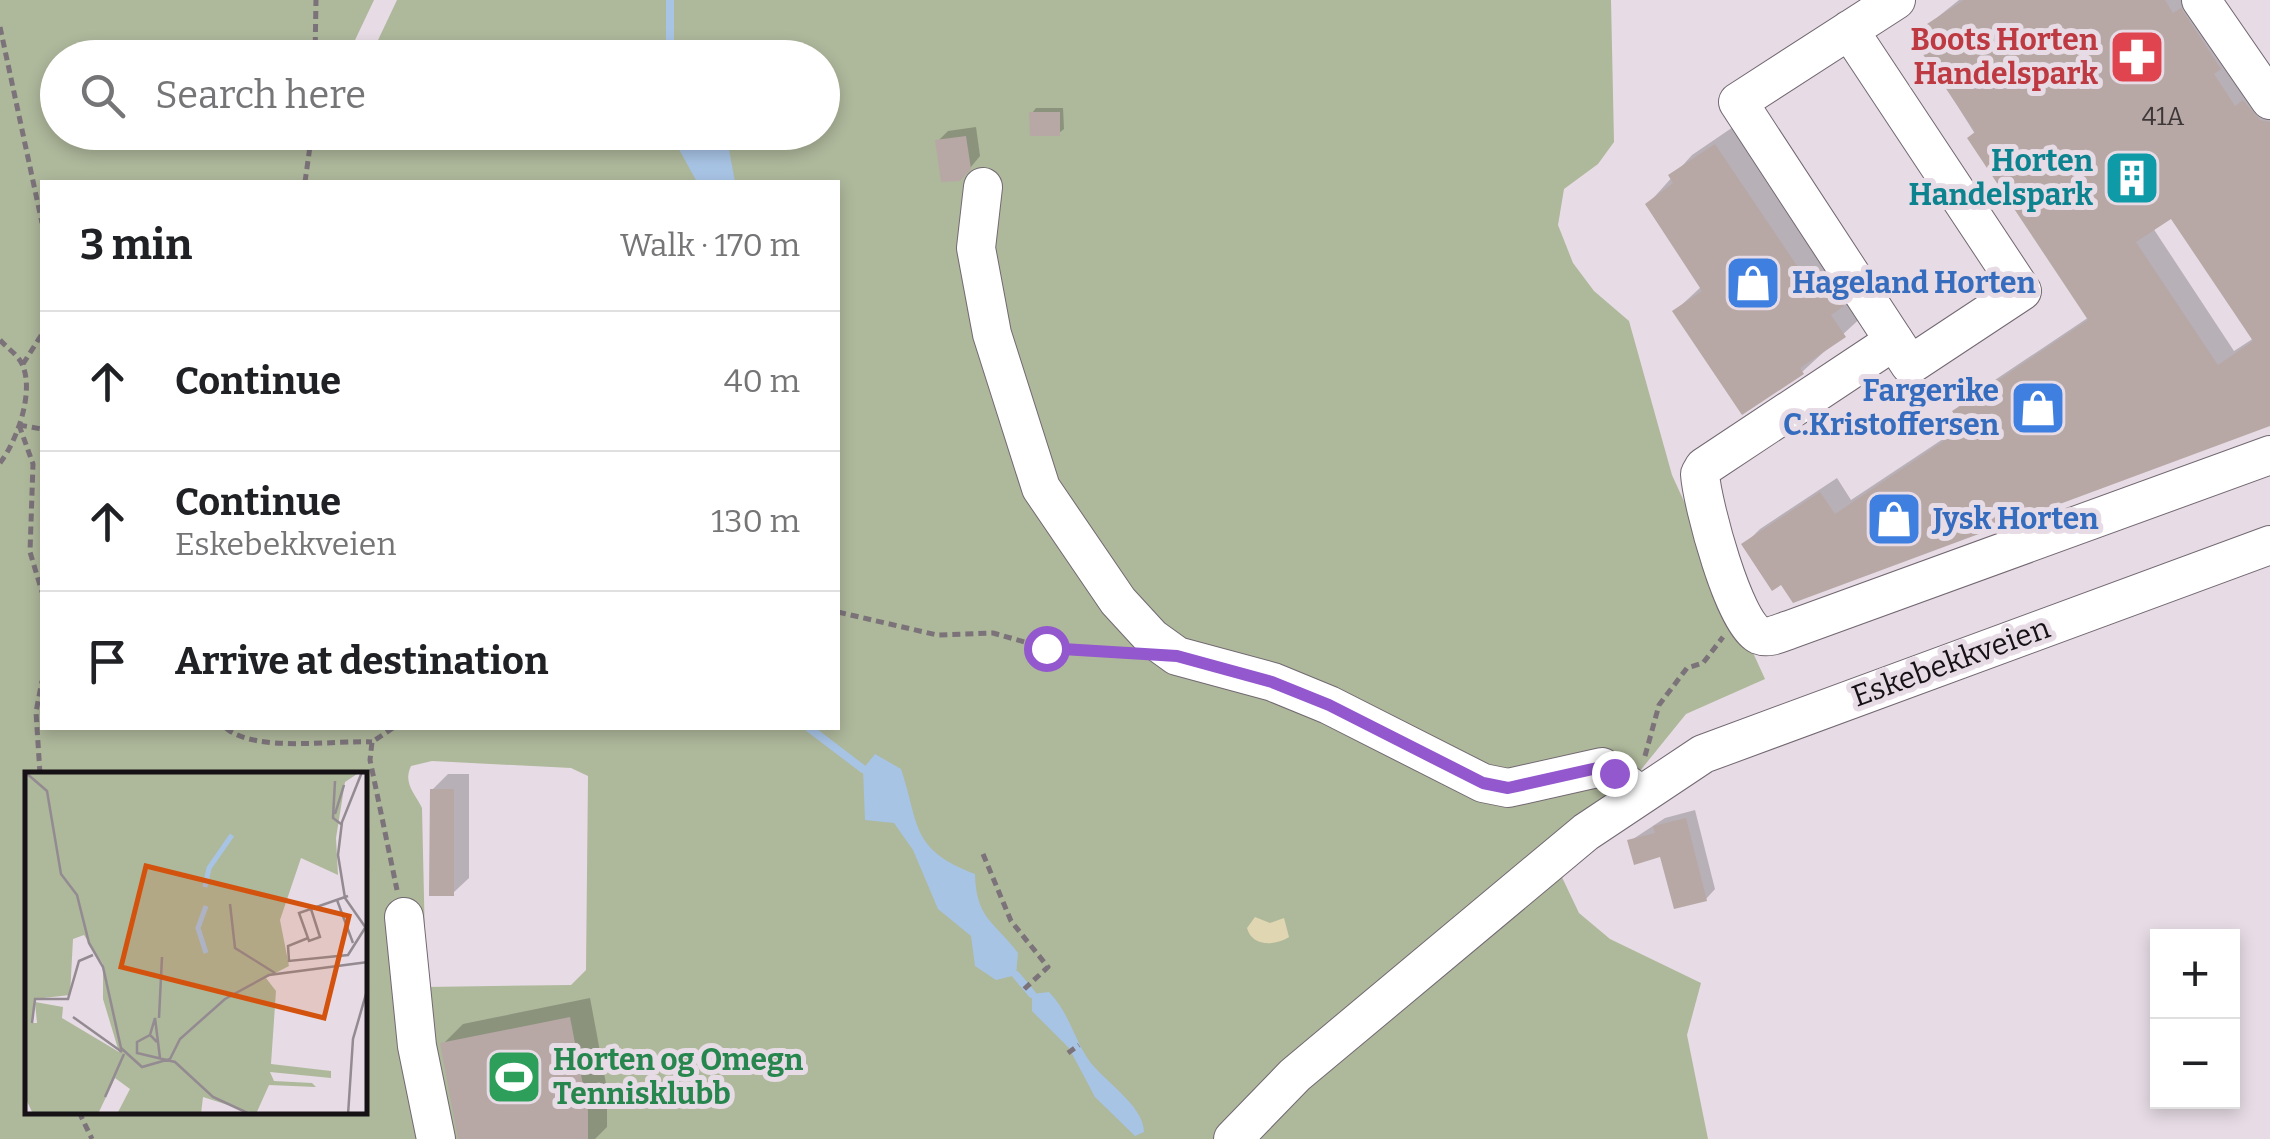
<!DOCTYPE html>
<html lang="en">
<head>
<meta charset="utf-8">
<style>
  :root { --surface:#fff; --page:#f2f2f2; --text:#202124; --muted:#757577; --line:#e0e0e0 }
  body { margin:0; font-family:Bitter,serif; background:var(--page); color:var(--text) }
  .controls { position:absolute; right:30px; bottom:30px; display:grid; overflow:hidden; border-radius:0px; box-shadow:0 5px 15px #0003 }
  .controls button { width:90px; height:90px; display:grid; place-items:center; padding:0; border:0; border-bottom:2px solid var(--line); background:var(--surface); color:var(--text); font:50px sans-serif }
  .stop { position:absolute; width:30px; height:30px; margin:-22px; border:8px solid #9357ce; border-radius:50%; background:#fff }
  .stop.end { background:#9357ce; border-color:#fff; box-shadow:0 2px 10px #0008 }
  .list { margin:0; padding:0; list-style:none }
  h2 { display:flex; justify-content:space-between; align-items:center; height:130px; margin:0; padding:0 40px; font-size:42px }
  h2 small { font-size:32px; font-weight:400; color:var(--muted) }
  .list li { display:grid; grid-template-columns:65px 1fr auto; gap:30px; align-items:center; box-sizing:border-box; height:140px; padding:0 40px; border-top:2px solid var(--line) }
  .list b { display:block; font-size:38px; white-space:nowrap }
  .list p { margin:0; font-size:32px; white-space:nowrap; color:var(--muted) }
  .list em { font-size:32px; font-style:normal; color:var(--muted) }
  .icon { flex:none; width:55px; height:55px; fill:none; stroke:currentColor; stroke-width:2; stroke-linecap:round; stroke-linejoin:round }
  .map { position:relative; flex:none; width:2270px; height:1139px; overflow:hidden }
  .search { position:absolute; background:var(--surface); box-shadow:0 5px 15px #0003; left:40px; top:40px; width:800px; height:110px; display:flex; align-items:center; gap:25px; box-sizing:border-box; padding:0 35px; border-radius:55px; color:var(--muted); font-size:38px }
  .panel { position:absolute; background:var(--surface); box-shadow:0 5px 15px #0003; left:40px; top:180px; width:800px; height:550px; border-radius:0px }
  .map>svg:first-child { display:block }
</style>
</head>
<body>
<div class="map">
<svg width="2270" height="1139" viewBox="0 0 2270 1139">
  <rect width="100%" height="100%" fill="#e7dce5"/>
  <path fill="#aeb89b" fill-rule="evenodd" d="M 0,0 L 374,0 L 347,57 L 58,58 L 58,132 L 822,132 L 822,58 L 370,57 L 397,0 L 1611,0 L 1614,142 L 1598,164 L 1564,189 L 1558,225 L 1573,263 L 1594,291 L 1629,321 L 1672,475 L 1765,679 L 1686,714 L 1559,871 L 1579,913 L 1610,939 L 1701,983 L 1687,1035 L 1708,1139 L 0,1139 ZM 42,182 L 838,182 L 838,728 L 42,728 ZM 432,761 L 571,768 L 588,776 L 586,970 L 571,985 L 426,987 L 422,808 C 414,792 403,783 411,766 ZM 28,774 L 365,774 L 365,1112 L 28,1112 Z"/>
  <path fill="#e0d6b1" d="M 1255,917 L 1270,923 L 1284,918 L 1289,937 C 1275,946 1252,947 1247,928 Z"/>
  <g fill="#a8c4e5">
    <polygon points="670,133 726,133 735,182 697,182"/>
    <path d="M 875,754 L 901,769 C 920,826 910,849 975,874 C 976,919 994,921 1018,953 L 1016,975 L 996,980 L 975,966 L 971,936 L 938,909 L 913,850 L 894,823 L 865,820 L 863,769 Z"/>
    <path d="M 1049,992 C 1069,1013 1073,1036 1088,1059 C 1102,1080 1144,1105 1144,1132 L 1135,1136 L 1095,1097 L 1069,1048 L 1032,1011 L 1032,994 Z"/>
  </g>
  <g fill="#0003" fill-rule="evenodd">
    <path d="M 1959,0 L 2201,0 L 2270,99 L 2270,423 L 1744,545 L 1760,529 L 1837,478 L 1851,500 L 1964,425 L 1955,411 L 1971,396 L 2089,317 L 1914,36 ZM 2172,215 L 2254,338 L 2234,351 L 2153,228 Z"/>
    <polygon points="1036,108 1063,108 1064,129 1059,133 1032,113"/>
    <polygon points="1736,125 1865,314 1802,372 1675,311 1702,286 1648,204 1692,155"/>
    <polygon points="976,127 980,156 970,168 938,141 948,131"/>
    <polygon points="448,774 469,774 469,878 453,893 432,790"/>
    <polygon points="1695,810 1715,889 1706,899 1662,854 1630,841 1665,818"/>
    <polygon points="590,998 607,1089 607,1127 595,1139 460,1139 443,1044 463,1024"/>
  </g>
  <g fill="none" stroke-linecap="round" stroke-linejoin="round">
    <g stroke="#a8c4e5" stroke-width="8">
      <polyline points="670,58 670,0"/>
      <polyline points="809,728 863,769"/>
      <polyline points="1016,975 1032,994"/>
    </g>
  </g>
  <g fill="#b7a8a6" fill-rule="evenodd">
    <path d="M 1964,0 L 2165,0 L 2173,13 L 2181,8 L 2221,69 L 2214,74 L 2235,106 L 2243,100 L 2260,120 L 2270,122 L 2270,426 L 1793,603 L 1781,585 L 1772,591 L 1741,544 L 1820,492 L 1835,514 L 1963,428 L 1952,411 L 2088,320 L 1967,138 L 1975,132 L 1910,35 ZM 2171,219 L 2253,341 L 2218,365 L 2136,242 Z"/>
    <polygon points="1029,112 1060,112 1060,136 1030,136"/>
    <polygon points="966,136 971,169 960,181 941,182 935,140"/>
    <polygon points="1715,144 1812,288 1827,279 1844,306 1831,315 1846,337 1800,368 1804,374 1742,415 1672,311 1702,291 1645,204 1673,183 1668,175"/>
    <polygon points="430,789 454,789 454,896 429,896"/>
    <polygon points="1686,818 1707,901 1674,909 1660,857 1634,865 1627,840 1655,833 1653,826"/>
    <polygon points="570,1017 588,1111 588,1139 458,1139 440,1043"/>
  </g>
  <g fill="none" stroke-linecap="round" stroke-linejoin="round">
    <g stroke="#726871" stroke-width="40">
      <g id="minor">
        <polyline points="2201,0 2270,100"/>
        <polyline points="1849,30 2022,291 1910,365 1738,102 1896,0"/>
        <polyline points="983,187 976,248 992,334 1041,488 1118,601 1152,638 1177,656 1273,682 1329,705 1483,783 1508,788 1602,767 1640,794"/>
        <path d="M 1894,341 L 1704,467 L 1700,474 C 1702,503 1734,624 1759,635 C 1769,639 1779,633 1789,630 L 2270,455"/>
        <polyline points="404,917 417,1046 436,1139"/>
        <polyline points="1233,1139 1295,1075 1586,832 1703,754 2270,545"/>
      </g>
    </g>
    <g stroke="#7b7379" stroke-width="5" stroke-dasharray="8 5" stroke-linecap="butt">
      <polyline points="0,27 42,223"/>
      <polyline points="315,58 316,0"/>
      <polyline points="305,182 312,132"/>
      <path d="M 0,340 C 6,347 18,355 22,364 C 35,391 17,441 0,463"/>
      <polyline points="23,364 42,334"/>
      <polyline points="19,425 33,464 30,552 42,592"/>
      <polyline points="19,425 42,429"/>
      <polyline points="838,612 937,635 993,633 1046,648 1124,654"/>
      <path d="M 226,728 C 255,753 334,740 372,742"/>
      <polyline points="393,728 372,742 370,760 397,890"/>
      <polyline points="1645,756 1659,705 1687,668 1703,663 1723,637"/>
      <polyline points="40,774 36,712 42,681"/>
      <polyline points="983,854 1011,921 1048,967 1021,992"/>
      <polyline points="1068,1053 1079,1045"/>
      <polyline points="79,1112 92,1139"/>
    </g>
    <use href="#minor" stroke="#fff" stroke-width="38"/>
  </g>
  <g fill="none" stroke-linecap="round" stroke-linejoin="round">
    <polyline stroke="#9357ce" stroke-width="12" points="1046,648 1177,656 1272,682 1329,705 1483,783 1508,788 1602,767 1614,773"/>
  </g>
  <defs>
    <g id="pharmacy-square" transform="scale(2.875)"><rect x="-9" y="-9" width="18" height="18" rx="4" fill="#e0444e" stroke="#e7dce5"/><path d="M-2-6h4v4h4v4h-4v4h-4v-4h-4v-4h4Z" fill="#fff"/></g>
    <g id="building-square" transform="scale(2.875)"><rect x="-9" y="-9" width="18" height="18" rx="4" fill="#0f9aa8" stroke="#e7dce5"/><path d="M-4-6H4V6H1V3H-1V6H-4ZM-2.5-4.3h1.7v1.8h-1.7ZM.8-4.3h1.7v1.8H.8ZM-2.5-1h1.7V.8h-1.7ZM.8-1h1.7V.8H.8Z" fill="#fff"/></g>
    <g id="shop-square" transform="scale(2.875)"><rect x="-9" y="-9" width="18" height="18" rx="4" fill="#3f7fe0" stroke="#e7dce5"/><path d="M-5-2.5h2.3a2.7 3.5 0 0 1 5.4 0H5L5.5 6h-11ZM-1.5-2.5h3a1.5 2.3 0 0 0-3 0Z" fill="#fff"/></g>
    <g id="stadium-square" transform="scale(2.875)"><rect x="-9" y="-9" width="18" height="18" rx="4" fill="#2e9e5b" stroke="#e7dce5"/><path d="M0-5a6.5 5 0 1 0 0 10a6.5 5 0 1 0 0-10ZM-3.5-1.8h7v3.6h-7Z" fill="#fff"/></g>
  </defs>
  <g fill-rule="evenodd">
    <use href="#pharmacy-square" x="2137" y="57"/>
    <use href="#building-square" x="2132" y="178"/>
    <use href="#shop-square" x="1753" y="283"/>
    <use href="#shop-square" x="2038" y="408"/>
    <use href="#shop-square" x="1894" y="519"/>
    <use href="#stadium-square" x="514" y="1077"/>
  </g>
  <g text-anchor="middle" stroke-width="10" stroke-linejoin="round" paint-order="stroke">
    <g font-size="25" fill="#3e3738">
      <text x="2163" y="125">41A</text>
    </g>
    <g font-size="30" font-weight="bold" fill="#be3a42" stroke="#e7dce5" text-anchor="end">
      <text x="2098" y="50">Boots Horten<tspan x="2098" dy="34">Handelspark</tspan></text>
    </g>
    <g font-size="30" font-weight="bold" fill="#0d838f" stroke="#e7dce5" text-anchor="end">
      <text x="2093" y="171">Horten<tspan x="2093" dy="34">Handelspark</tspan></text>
    </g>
    <g font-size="30" font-weight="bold" fill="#366cbe" stroke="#e7dce5" text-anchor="start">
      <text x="1792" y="293">Hageland Horten</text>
      <text x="1999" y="401" text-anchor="end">Fargerike<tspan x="1999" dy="34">C.Kristoffersen</tspan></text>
      <text x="1933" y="529">Jysk Horten</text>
    </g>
    <g font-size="30" fill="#151114" stroke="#e7dce5">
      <text transform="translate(1951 662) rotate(-20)" y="10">Eskebekkveien</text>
    </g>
    <g font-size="30" font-weight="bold" fill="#27864d" stroke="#e7dce5" text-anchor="start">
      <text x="553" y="1070">Horten og Omegn<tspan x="553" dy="34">Tennisklubb</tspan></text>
    </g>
  </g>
  <g transform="translate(25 772)">
    <rect width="342" height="342" fill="#e7dce5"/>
    <path d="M 0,0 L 335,0 L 320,10 L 311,66 L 313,103 L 276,86 L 255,148 L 264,194 L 241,206 L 251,219 L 246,292 L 306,299 L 306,306 L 245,300 L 249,309 L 287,311 L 291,315 L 244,313 L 231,342 L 178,325 L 176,342 L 92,342 L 105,317 L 90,306 L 73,342 L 8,342 L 0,325 ZM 59,163 L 78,192 L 78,227 L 94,280 L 37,246 L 38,235 L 10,230 L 12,251 L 7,251 L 9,227 L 45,223 L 48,167 Z" fill="#aeb89b" fill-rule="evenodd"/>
    <path fill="none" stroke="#a8c4e5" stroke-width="5" d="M 180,115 L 184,96 L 207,63M 181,134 L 173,156 L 181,181"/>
    <path fill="none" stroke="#938b91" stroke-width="2.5" d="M 0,0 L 22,19 L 36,102 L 52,123 L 64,171 L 78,195 L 96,276 L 117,295 L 145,287 L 155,267 L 200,227 L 244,203 L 343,190M 337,0 L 317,50 L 313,83 L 320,126 L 343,159M 310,9 L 308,46 L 316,52M 310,42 L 319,13M 343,56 L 343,96M 312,128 L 328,171M 205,132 L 210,176 L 250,201M 286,137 L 295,165 L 284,169 L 274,141 L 323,124M 283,166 L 263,174 L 264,189 L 323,183 L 340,156M 48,245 L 97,280M 134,246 L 137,185M 7,251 L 10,227 L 43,227 L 54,189 L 68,183M 125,263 L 112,270 L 112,281 L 150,290 L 188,325 L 227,343M 132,270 L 125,263 L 130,246 L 135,286M 80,325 L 99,282M 323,343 L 328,267 L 343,215"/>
    <path fill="#d3520d" fill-opacity="0.15" stroke="#d3520d" stroke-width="5" d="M 121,94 L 324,144 L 299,246 L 96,195 Z"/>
    <rect width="342" height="342" fill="none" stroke="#151114" stroke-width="5"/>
  </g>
</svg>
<div class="controls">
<button>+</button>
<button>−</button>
</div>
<div class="stop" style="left:1046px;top:648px"></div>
<div class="stop end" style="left:1614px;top:773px"></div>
<div class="search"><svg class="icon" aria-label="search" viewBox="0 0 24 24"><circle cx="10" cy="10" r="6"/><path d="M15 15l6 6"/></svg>Search here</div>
<section class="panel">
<h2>3 min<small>Walk · 170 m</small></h2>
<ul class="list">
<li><svg class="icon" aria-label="ahead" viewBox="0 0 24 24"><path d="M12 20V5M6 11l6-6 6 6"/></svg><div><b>Continue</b></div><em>40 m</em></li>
<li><svg class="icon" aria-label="ahead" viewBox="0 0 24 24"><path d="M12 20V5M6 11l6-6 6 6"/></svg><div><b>Continue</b><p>Eskebekkveien</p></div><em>130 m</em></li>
<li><svg class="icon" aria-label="arrive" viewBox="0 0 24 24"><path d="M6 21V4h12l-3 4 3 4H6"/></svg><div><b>Arrive at destination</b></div></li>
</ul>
</section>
</div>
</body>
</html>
